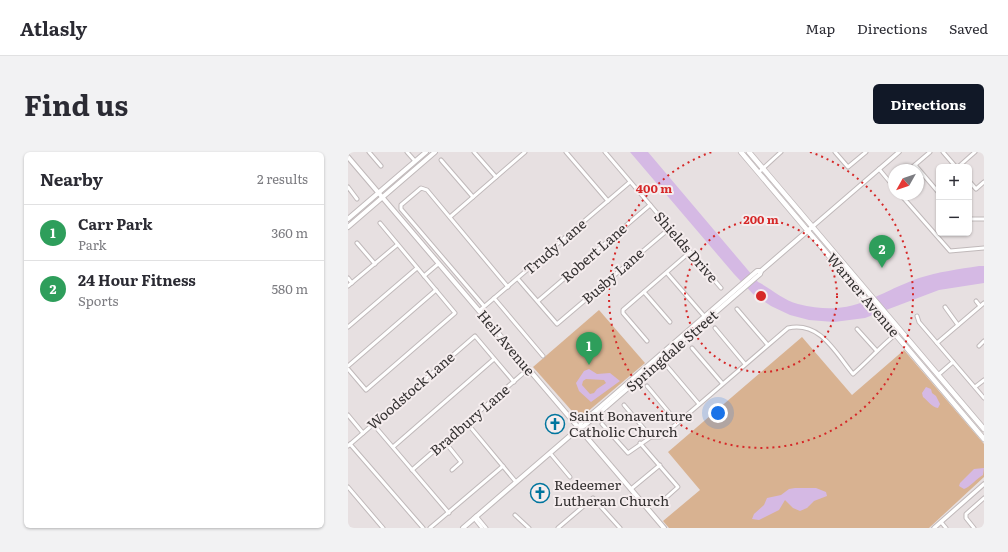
<!DOCTYPE html>
<html lang="en">
<head>
<meta charset="utf-8">
<style>
  :root { --surface:#fff; --page:#f2f2f3; --text:#2b2b33; --muted:#7c7c81; --line:#e1e1e2; --accent:#111827 }
  body { margin:0; font-family:Literata,serif; background:var(--page); color:var(--text) }
  .controls { position:absolute; right:12px; top:12px; display:grid; overflow:hidden; border-radius:6px; box-shadow:0 1px 3px #0004 }
  .controls button { width:36px; height:36px; display:grid; place-items:center; padding:0; border:0; border-bottom:1px solid var(--line); background:var(--surface); color:var(--text); font:20px sans-serif }
  .compass { position:absolute; left:540px; top:12px; width:36px; height:36px; border-radius:50%; background:var(--surface); box-shadow:0 1px 3px #0004; rotate:230deg }
  .you { position:absolute; left:370px; top:261px; width:14px; height:14px; margin:-10px; border:3px solid #fff; border-radius:50%; background:#1a73e8; box-shadow:0 0 0 6px #1a73e833 }
  .badge { display:grid; place-items:center; width:26px; height:26px; border-radius:50%; background:var(--accent); color:#fff; font-size:13px; font-weight:700 }
  .pin { position:absolute; translate:-50% -33px; filter:drop-shadow(0 1px 2px #0008) }
  .pin::after { content:''; position:absolute; top:21px; width:14px; height:12px; background:inherit; clip-path:polygon(0 0,100% 0,50% 100%) }
  .list { margin:0; padding:0; list-style:none }
  h2 { display:flex; justify-content:space-between; align-items:center; height:52px; margin:0; padding:0 16px; font-size:17px }
  h2 small { font-size:13px; font-weight:400; color:var(--muted) }
  .list li { display:grid; grid-template-columns:26px 1fr auto; gap:12px; align-items:center; box-sizing:border-box; height:56px; padding:0 16px; border-top:1px solid var(--line) }
  .list b { display:block; font-size:15px; white-space:nowrap }
  .list p { margin:0; font-size:13px; white-space:nowrap; color:var(--muted) }
  .list em { font-size:13px; font-style:normal; color:var(--muted) }
  .map { position:relative; flex:none; width:636px; height:376px; overflow:hidden; border-radius:6px }
  header { display:flex; align-items:center; gap:24px; box-sizing:border-box; height:56px; padding:0 20px; background:var(--surface); border-bottom:1px solid var(--line) }
  header strong { font-size:19px }
  nav { display:flex; gap:22px; margin-inline-start:auto; font-size:14px }
  .intro { display:flex; align-items:center; justify-content:space-between; box-sizing:border-box; height:96px; padding:0 24px }
  h1 { margin:0; font-size:28px }
  .button { padding:10px 18px; border-radius:6px; background:var(--accent); color:#fff; font-size:14px; font-weight:700 }
  main { display:flex; gap:24px; padding:0 24px }
  aside { flex:1; background:var(--surface); border-radius:6px; box-shadow:0 1px 3px #0004 }
  .map>svg:first-child { display:block }
</style>
</head>
<body>
<header>
<strong>Atlasly</strong>
<nav><a>Map</a><a>Directions</a><a>Saved</a></nav>
</header>
<div class="intro"><h1>Find us</h1><a class="button">Directions</a></div>
<main>
<aside>
<h2>Nearby<small>2 results</small></h2>
<ul class="list">
<li><span class="badge" style="background:#2e9e5b">1</span><div><b>Carr Park</b><p>Park</p></div><em>360 m</em></li>
<li><span class="badge" style="background:#2e9e5b">2</span><div><b>24 Hour Fitness</b><p>Sports</p></div><em>580 m</em></li>
</ul>
</aside>
<div class="map">
<svg width="636" height="376" viewBox="0 0 636 376">
  <rect width="100%" height="100%" fill="#e7e0e1"/>
  <g fill="#d8b291">
    <polygon points="251,158 297,211 231,267 185,215"/>
    <polygon points="454,185 504,243 556,198 636,292 636,325 581,376 321,376 315,369 352,338 320,300"/>
  </g>
  <g fill="#d5b9e4" fill-rule="evenodd">
    <path d="M 282,0 L 300,0 L 410,130 C 424,137 435,148 450,152 C 505,166 524,143 571,126 C 590,120 611,117 631,114 L 636,114 L 636,131 L 591,138 L 517,166 L 486,170 L 461,168 L 442,163 L 423,154 L 405,142 L 386,122 Z"/>
    <path d="M 241,217 L 249,222 L 262,221 L 272,229 L 243,250 L 231,239 L 228,231 L 236,219 ZM 238,227 L 256,228 L 258,231 L 249,237 L 246,241 L 242,242 L 234,233 L 235,229 Z"/>
    <path d="M 578,235 L 583,237 L 584,241 L 588,244 L 592,252 L 590,256 C 584,255 580,249 575,245 L 574,241 Z"/>
    <path d="M 636,316 L 635,323 C 629,326 622,335 616,337 L 611,334 L 612,331 L 626,317 Z"/>
    <polygon points="447,336 468,336 478,340 479,344 466,349 459,356 452,359 445,356 437,348 431,358 411,368 404,367 406,362 416,353 419,346 433,343 441,337"/>
  </g>
  <g fill="none" stroke-linecap="round" stroke-linejoin="round">
    <g stroke="#c0b9ba" stroke-width="5">
      <g id="minor">
        <polyline points="21,0 33,14"/>
        <polyline points="59,0 67,9"/>
        <polyline points="126,0 148,25"/>
        <polyline points="218,0 260,49"/>
        <polyline points="257,0 373,136"/>
        <polyline points="487,0 500,15 518,0"/>
        <polyline points="595,0 608,15"/>
        <polyline points="93,8 125,45"/>
        <polyline points="567,13 591,41"/>
        <polyline points="610,15 627,0"/>
        <polyline points="531,17 546,35"/>
        <polyline points="561,18 582,0"/>
        <polyline points="411,20 433,0"/>
        <polyline points="621,29 628,37 636,30"/>
        <polyline points="0,35 9,47"/>
        <polyline points="552,42 602,99 636,96"/>
        <polyline points="102,65 177,0"/>
        <polyline points="621,67 636,67"/>
        <polyline points="9,91 27,112"/>
        <polyline points="319,121 357,165"/>
        <polyline points="76,124 90,112"/>
        <polyline points="0,126 4,131"/>
        <polyline points="170,127 209,172 322,76"/>
        <polyline points="0,134 49,93"/>
        <polyline points="296,140 322,170"/>
        <polyline points="146,146 195,204"/>
        <polyline points="190,149 302,53"/>
        <polyline points="628,149 632,154"/>
        <polyline points="136,154 53,57 53,53 73,36 79,38 160,135"/>
        <polyline points="597,155 610,173"/>
        <polyline points="389,157 419,192"/>
        <polyline points="131,159 282,30"/>
        <polyline points="569,164 571,170 636,246"/>
        <polyline points="0,175 69,116"/>
        <polyline points="367,176 397,212"/>
        <polyline points="509,177 528,198"/>
        <polyline points="299,189 275,161 275,158 342,100"/>
        <polyline points="589,191 636,151"/>
        <polyline points="631,194 636,189"/>
        <polyline points="344,196 374,231"/>
        <polyline points="312,206 351,252"/>
        <polyline points="0,214 88,138"/>
        <polyline points="0,217 18,238 107,161 32,71"/>
        <polyline points="590,223 605,210"/>
        <polyline points="299,234 329,270"/>
        <polyline points="627,235 636,228"/>
        <polyline points="276,253 303,285"/>
        <polyline points="0,263 15,281"/>
        <polyline points="119,271 168,330"/>
        <polyline points="25,272 101,361"/>
        <path d="M 254,272 L 280,301 L 303,285 L 312,285 L 319,280 L 440,176 C 472,169 487,200 505,222 C 520,209 532,195 548,182"/>
        <polyline points="97,290 113,310 104,318"/>
        <polyline points="292,291 330,335 311,352"/>
        <polyline points="2,292 75,376"/>
        <polyline points="0,294 127,184 166,230"/>
        <polyline points="45,295 146,207"/>
        <polyline points="202,301 222,325"/>
        <polyline points="64,318 180,217"/>
        <polyline points="0,335 35,376"/>
        <polyline points="283,337 312,313"/>
        <polyline points="167,363 181,376"/>
        <polyline points="128,364 138,376"/>
        <polyline points="126,366 134,376"/>
        <polyline points="593,370 598,376"/>
        <polyline points="82,376 155,314"/>
        <polyline points="210,376 245,346 272,376"/>
        <polyline points="626,376 618,366 618,362 636,346"/>
      </g>
    </g>
    <g stroke="#c0b9ba" stroke-width="5.5">
      <g id="tertiary">
        <polyline points="464,75 551,0"/>
        <polyline points="586,376 636,332"/>
      </g>
    </g>
    <g stroke="#c0b9ba" stroke-width="6">
      <g id="secondary">
        <polyline points="0,5 316,376"/>
        <polyline points="0,67 78,0"/>
        <polyline points="0,75 87,0"/>
        <polyline points="231,276 233,271 251,256 409,119 413,119 464,75"/>
        <polyline points="115,376 231,276 236,274 412,122 413,119"/>
      </g>
    </g>
    <g stroke="#c0b9ba" stroke-width="6">
      <g id="primary">
        <polyline points="393,0 636,287"/>
        <polyline points="401,0 636,277"/>
      </g>
    </g>
    <use href="#minor" stroke="#fff" stroke-width="3"/>
    <use href="#tertiary" stroke="#fff" stroke-width="3.5"/>
    <use href="#secondary" stroke="#fff" stroke-width="4"/>
    <use href="#primary" stroke="#fff" stroke-width="4.5"/>
  </g>
  <g fill="none" stroke="#d62828" stroke-width="2" stroke-dasharray="2 4">
    <circle cx="413" cy="144" r="76"/>
    <path d="M462 0A152 152 0 1 1 364 0"/>
  </g>
  <defs>
    <g id="church-ring" transform="scale(1)"><circle r="9.5" fill="#f5edee" stroke="#00759e" stroke-width="1.5"/><path d="M-1.2-6h2.4v3.5h3.3v2.4h-3.3V6h-2.4V-.1h-3.3v-2.4h3.3Z" fill="#00759e"/></g>
  </defs>
  <g fill-rule="evenodd">
    <use href="#church-ring" x="207" y="272"/>
    <use href="#church-ring" x="192" y="341"/>
  </g>
  <g text-anchor="middle" stroke-width="4" stroke-linejoin="round" paint-order="stroke">
    <g font-size="14" fill="#343131" stroke="#f5edee">
      <text transform="translate(207 95) rotate(-41)" y="5">Trudy Lane</text>
      <text transform="translate(338 95) rotate(49)" y="5">Shields Drive</text>
      <text transform="translate(246 101) rotate(-41)" y="5">Robert Lane</text>
      <text transform="translate(265 124) rotate(-41)" y="5">Busby Lane</text>
      <text transform="translate(515 143) rotate(50)" y="5">Warner Avenue</text>
      <text transform="translate(158 191) rotate(50)" y="5">Heil Avenue</text>
      <text transform="translate(324 199) rotate(-41)" y="5">Springdale Street</text>
      <text transform="translate(63 239) rotate(-41)" y="5">Woodstock Lane</text>
      <text transform="translate(122 268) rotate(-41)" y="5">Bradbury Lane</text>
    </g>
    <g font-size="14" fill="#343131" stroke="#f5edee" text-anchor="start">
      <text x="221" y="269">Saint Bonaventure<tspan x="221" dy="16">Catholic Church</tspan></text>
      <text x="206" y="338">Redeemer<tspan x="206" dy="16">Lutheran Church</tspan></text>
    </g>
  </g>
  <circle cx="413" cy="144" r="6" fill="#d62828" stroke="#f5edee" stroke-width="2"/>
  <g font-size="12" text-anchor="middle" font-weight="bold" fill="#d62828" stroke="#f5edee" stroke-width="4" stroke-linejoin="round" paint-order="stroke">
    <text x="306" y="41">400 m</text>
    <text x="413" y="72">200 m</text>
  </g>
</svg>
<div class="controls">
<button>+</button>
<button>−</button>
</div>
<svg class="compass" viewBox="-18 -18 36 36"><path d="M0-13l5 13h-10z" fill="#e53935"/><path d="M0 13l5-13h-10z" fill="#7c7c81"/></svg>
<div class="you"></div>
<div class="pin badge" style="left:241px;top:213px;background:#2e9e5b">1</div>
<div class="pin badge" style="left:534px;top:116px;background:#2e9e5b">2</div>
</div>
</main>
</body>
</html>
